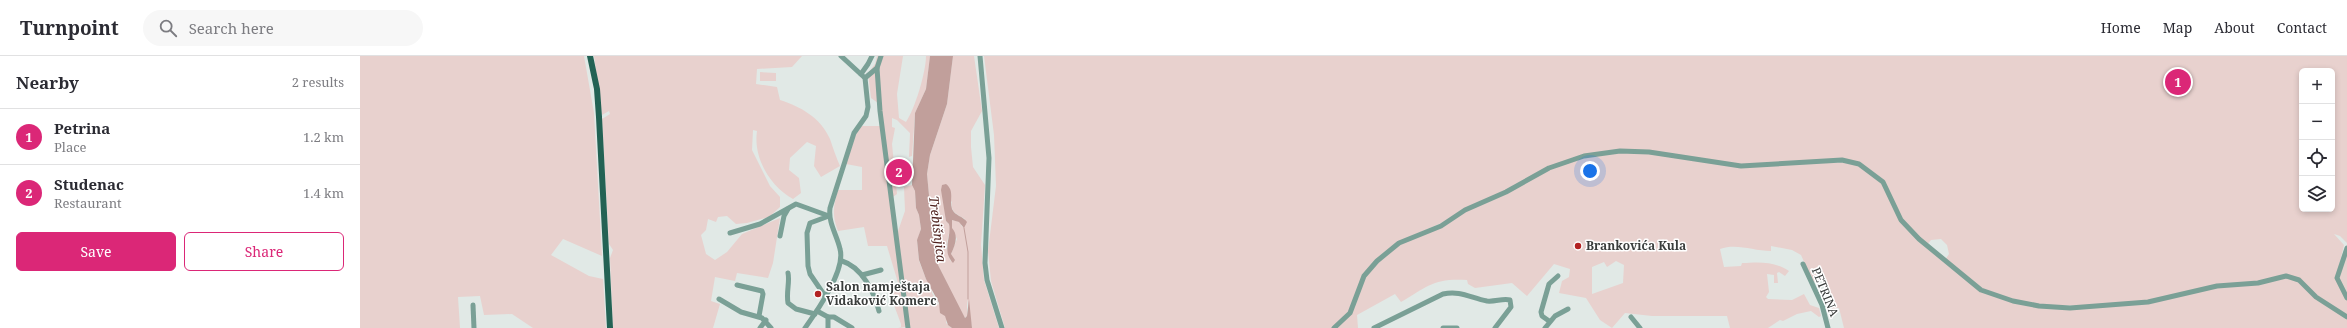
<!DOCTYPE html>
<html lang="en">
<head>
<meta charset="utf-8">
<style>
  :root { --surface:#fff; --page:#f7f7f7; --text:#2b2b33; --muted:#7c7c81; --line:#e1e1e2; --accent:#db2777 }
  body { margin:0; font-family:"Noto Serif",serif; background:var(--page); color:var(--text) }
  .controls { position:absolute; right:12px; top:12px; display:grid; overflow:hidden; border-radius:6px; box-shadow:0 2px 6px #0003 }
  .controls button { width:36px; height:36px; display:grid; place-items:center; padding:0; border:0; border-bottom:1px solid var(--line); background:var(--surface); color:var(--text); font:20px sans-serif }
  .you { position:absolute; left:1230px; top:115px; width:14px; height:14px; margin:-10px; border:3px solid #fff; border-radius:50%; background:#1a73e8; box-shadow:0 0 0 6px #1a73e833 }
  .badge { display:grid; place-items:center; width:26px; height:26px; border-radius:50%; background:var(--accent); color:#fff; font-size:13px; font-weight:700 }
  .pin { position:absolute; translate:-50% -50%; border:2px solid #fff; box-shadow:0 1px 4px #0006 }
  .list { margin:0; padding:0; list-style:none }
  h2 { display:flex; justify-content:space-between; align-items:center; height:52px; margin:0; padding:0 16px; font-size:17px }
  h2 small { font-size:13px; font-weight:400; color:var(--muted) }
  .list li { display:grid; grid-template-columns:26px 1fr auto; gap:12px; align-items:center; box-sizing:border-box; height:56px; padding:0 16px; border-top:1px solid var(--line) }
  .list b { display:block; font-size:15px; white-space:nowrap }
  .list p { margin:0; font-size:13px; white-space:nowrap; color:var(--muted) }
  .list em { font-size:13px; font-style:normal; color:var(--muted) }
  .actions { display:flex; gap:8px; padding:12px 16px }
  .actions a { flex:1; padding:9px 0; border:1px solid var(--accent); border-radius:6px; text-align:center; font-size:14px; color:var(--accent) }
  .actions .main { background:var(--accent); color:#fff }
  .icon { flex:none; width:22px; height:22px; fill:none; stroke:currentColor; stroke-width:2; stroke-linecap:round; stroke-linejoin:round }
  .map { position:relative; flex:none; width:1987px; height:272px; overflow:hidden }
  header { display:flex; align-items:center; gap:24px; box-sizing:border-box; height:56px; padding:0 20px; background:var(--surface); border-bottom:1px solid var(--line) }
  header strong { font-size:19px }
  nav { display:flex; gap:22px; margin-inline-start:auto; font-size:14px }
  .search { width:280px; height:36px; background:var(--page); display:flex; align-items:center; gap:10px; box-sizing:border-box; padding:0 14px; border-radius:22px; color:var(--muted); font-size:15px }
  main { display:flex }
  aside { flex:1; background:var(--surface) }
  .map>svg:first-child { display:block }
</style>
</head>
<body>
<header>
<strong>Turnpoint</strong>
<div class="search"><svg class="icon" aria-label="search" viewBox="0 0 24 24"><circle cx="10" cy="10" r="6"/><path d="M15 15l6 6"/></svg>Search here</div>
<nav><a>Home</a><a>Map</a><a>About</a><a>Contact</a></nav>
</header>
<main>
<aside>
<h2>Nearby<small>2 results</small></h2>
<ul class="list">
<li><span class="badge">1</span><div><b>Petrina</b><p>Place</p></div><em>1.2 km</em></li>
<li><span class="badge">2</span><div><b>Studenac</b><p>Restaurant</p></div><em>1.4 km</em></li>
</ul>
<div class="actions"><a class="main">Save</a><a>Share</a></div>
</aside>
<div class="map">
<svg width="1987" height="272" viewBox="0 0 1987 272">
  <rect width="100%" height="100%" fill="#e1e9e6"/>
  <g fill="#e8d1ce" fill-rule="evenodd">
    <polygon points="0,0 224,0 234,57 242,200 203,183 191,199 229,220 243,223 246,272 173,272 152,258 124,259 120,240 98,241 100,272 0,272"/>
    <path d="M 234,0 L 442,0 L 432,11 L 397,13 L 396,28 L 417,31 L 420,44 C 441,51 460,61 470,83 C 473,92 476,101 480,110 L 461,121 L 454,110 L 456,90 L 447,86 L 430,102 L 429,114 L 439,122 L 441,137 L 433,143 C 410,130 393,102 397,75 L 393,74 L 392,94 L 410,130 L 420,141 L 420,151 L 409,161 L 387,167 L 376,168 L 367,160 L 358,161 L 356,166 L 348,163 L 346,174 L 341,179 L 346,198 L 355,204 L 367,196 L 382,178 L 420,162 L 413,207 L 408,222 L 377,217 L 375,225 L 355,221 L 351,245 L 360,248 L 353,272 L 253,272 L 250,202 L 253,194 L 249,188 L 242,63 L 250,58 L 249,55 L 242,59 Z"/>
    <path d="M 517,0 L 543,0 L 537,38 L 539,62 L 546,66 C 555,53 566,16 566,0 L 570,0 L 566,33 L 555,57 L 552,100 L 549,101 L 550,77 L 537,64 L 532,62 L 532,71 L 535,72 L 532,88 L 537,138 L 530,143 L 546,271 L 538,272 L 541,271 L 541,268 L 528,233 L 539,230 L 527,190 L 508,190 L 504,171 L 478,175 C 472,160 473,150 478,134 L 502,134 L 502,111 L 486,108 L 496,78 L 502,70 L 520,70 L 518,47 L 511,42 L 508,17 L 515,8 Z"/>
    <path d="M 593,0 L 614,0 L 622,55 L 611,75 L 611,91 L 613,111 L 625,129 L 621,189 L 624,224 L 639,272 L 612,272 L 607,243 L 607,260 L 604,262 L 577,207 L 574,189 L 576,189 L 573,182 L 567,118 L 570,99 L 587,48 ZM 592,145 C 590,156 596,158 605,163 L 605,168 L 602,171 L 600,166 L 592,164 L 592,173 L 597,183 L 591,198 L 591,206 L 586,191 L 590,173 L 589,168 L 586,165 L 585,153 Z"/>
    <path d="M 624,0 L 1987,0 L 1987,187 L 1980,180 L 1974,178 L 1984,189 L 1977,218 L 1987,242 L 1987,260 L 1964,247 L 1934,220 L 1898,227 L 1857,229 L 1806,242 L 1740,250 L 1679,249 L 1653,244 L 1622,233 L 1585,204 L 1589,198 L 1587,189 L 1581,183 L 1571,184 L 1567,189 L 1547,172 L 1527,131 L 1491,105 L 1381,109 L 1260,94 L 1201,107 L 1093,162 L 1049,181 L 1003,219 L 989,256 L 973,272 L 645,272 L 631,225 L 628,195 L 636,130 L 634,79 ZM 1942,15 L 1972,15 L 1972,153 L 1942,153 Z"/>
    <polygon points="400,16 416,17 416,25 400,25"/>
    <path d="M 1246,97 L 1289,97 L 1381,110 L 1491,106 L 1519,121 L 1540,165 L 1621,234 L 1653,245 L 1710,252 L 1788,247 L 1830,236 L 1933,221 L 1955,242 L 1987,261 L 1987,272 L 1484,272 L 1479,252 L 1472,253 L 1466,222 L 1453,226 L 1441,199 L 1432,194 L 1411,190 L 1411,195 C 1393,195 1377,187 1360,193 L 1364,211 L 1381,210 L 1382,207 C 1400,206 1413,205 1429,215 L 1425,220 L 1419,216 L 1417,217 L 1418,227 L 1414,227 L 1414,219 L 1407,218 L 1409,236 L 1406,241 L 1408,243 L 1432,244 L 1444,238 L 1450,249 L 1459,252 L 1461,260 L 1459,261 L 1451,255 L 1437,258 L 1423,265 L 1420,264 L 1408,272 L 1370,272 L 1367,260 L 1292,260 L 1265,257 L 1252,272 L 1240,264 L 1226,242 L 1199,237 L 1202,225 L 1209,221 L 1210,213 L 1194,208 L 1167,240 L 1152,227 L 1115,232 L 1108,228 L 1107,224 C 1074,222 1068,230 1041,246 L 1035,238 L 997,259 L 998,272 L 975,272 L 990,257 L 1004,220 L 1040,187 L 1073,173 L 1105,155 L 1201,108 ZM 1256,205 L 1264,209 L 1263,227 L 1232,238 L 1232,211 L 1244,206 L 1247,211 Z"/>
    <polygon points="552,129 555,135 556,152 559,159 561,173 557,185 559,205 566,223 571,231 572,237 587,263 586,267 592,272 548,272 537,178 545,155 544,131"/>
    <polygon points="1987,194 1987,241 1978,226"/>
  </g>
  <g fill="#c19f9b">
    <polygon points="570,0 593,0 587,48 570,99 567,118 573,182 574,186 576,187 574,190 577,207 605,262 607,260 609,243 612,272 592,272 588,269 585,260 580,257 579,247 566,223 559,204 557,184 561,173 559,159 556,152 555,135 552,129 555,57 566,33"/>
    <path d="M 586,128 C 595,135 589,144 592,153 C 595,160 603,160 607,166 L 604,172 L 599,166 L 592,164 L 592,172 C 599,180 595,189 591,198 L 595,204 L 593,207 C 581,194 592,181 589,168 L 586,165 L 581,134 L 582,129 Z"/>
  </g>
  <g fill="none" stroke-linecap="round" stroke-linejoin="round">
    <g stroke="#c19f9b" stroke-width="1">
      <polyline points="604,172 608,196 608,243"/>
      <polyline points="577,188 586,191"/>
    </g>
    <g stroke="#7aa096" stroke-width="5">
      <polyline points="620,0 629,102 625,207 627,224 642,272"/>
      <polyline points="517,12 520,55 548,272"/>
      <polyline points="501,18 508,8 512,0"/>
      <polyline points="505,22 517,12 521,0"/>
      <polyline points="370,177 400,168 436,148 469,160 450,167 447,177 448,210 450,218 465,240"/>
      <polyline points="420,180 424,160 428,153"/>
      <polyline points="1987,192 1977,222 1987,242"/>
      <path d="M 482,205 C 502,211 514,236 519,255"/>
      <polyline points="1443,208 1462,249 1468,272"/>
      <path d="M 428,217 C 430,226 426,236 428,247 L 436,253 L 455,258"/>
      <polyline points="502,219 521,214"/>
      <polyline points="377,229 402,235 403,238 399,260"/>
      <polyline points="359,243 381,256 402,262 411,272"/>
      <polyline points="113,249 114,272"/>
      <polyline points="457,255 468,261 468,272"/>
      <polyline points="468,261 474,261 492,272"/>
      <polyline points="1271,261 1280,272"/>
      <polyline points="1189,265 1182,260 1181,256 1189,228 1198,220"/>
      <polyline points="400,272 406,264"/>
      <path d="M 445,272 C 457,255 486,214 480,193 C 477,179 468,167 470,152 L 494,77 L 506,60 L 508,51 L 505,22 L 481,0"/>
      <polyline points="974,272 990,257 1004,220 1017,205 1039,187 1081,170 1105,154 1146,136 1189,112 1224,100 1260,95 1289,96 1381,110 1482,104 1499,108 1523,126 1541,164 1559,183 1621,234 1653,245 1679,250 1710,252 1788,246 1857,230 1898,227 1926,220 1939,224 1956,241 1987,261"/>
      <path d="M 1014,272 L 1083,238 C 1100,234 1111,242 1127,245 C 1135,246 1143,242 1150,244 L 1151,251 L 1135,272"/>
      <polyline points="1083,272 1097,272"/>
      <polyline points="1185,272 1195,260 1208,253"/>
    </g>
    <polyline stroke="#236254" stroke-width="6" points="230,0 237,33 239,61 250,272"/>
  </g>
  <g fill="#b22222" stroke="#fff" stroke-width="1.5">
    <circle cx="1218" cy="190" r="4"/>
    <circle cx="458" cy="238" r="4"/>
  </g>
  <g text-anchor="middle" stroke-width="3" stroke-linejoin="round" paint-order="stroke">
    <g font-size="12" font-weight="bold" fill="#3a3d3c" stroke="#fff" text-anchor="start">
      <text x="1226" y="194">Brankovića Kula</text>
      <text x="466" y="235">Salon namještaja<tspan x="466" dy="14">Vidaković Komerc</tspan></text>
    </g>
    <g font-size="12" fill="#3a3d3c" stroke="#fff">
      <text transform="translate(1465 236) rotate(68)" y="4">PETRINA</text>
    </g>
    <g font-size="13" font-style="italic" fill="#4f211d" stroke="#fff">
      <text transform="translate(578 173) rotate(83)" y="5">Trebišnjica</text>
    </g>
  </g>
</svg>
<div class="controls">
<button>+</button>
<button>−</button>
<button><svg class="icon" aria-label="locate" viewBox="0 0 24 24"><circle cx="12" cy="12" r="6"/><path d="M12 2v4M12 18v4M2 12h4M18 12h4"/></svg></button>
<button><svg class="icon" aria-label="layers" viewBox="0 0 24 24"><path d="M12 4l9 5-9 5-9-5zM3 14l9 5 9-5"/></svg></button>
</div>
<div class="you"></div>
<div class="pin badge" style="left:1818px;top:26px">1</div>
<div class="pin badge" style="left:539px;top:116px">2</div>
</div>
</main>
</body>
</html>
